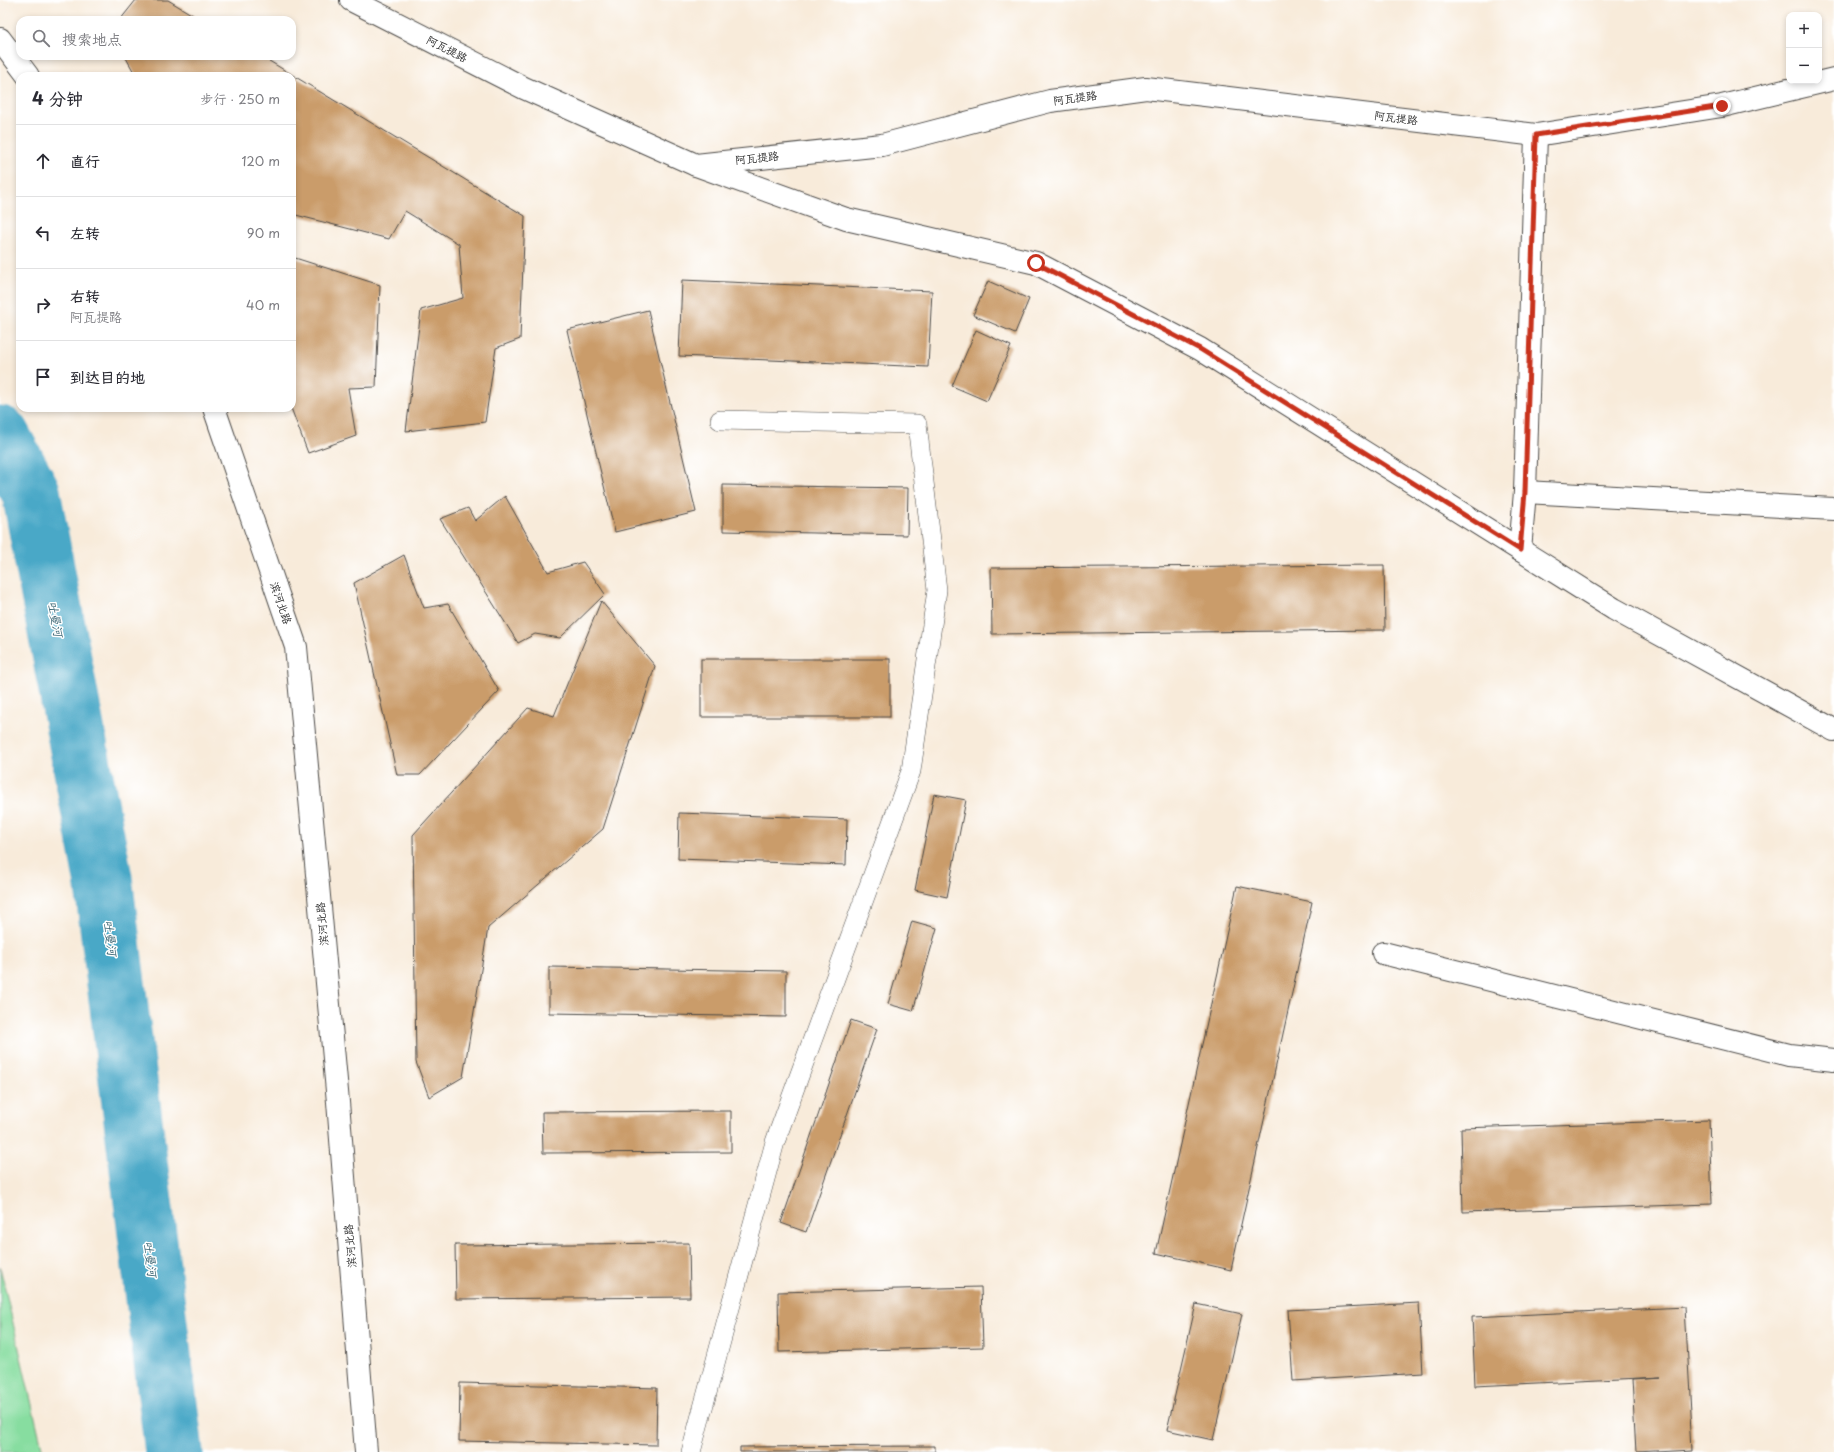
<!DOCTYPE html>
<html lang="zh">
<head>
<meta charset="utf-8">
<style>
  :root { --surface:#fff; --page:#f7f7f7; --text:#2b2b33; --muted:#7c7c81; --line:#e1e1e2 }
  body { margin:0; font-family:"Playpen Sans","LXGW WenKai TC",sans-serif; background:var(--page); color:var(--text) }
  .controls { position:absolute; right:12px; top:12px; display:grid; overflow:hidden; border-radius:8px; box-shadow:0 2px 6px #0003 }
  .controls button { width:36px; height:36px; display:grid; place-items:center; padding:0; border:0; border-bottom:1px solid var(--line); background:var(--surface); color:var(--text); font:20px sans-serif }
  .stop { position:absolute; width:12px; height:12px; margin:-9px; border:3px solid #c8321e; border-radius:50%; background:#fff }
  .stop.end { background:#c8321e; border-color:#fff; box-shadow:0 1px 4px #0008 }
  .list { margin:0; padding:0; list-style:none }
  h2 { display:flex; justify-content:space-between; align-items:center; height:52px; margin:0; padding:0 16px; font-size:17px }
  h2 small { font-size:13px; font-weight:400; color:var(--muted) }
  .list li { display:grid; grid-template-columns:26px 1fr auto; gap:12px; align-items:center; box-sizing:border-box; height:72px; padding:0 16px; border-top:1px solid var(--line) }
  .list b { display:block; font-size:15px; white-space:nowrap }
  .list p { margin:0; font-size:13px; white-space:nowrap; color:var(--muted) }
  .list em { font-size:13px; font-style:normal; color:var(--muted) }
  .icon { flex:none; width:22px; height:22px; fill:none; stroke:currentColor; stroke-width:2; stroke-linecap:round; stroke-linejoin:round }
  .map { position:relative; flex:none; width:1834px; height:1452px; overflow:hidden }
  .search { position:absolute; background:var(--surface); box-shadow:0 2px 6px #0003; left:16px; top:16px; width:280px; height:44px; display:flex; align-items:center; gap:10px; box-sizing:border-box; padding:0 14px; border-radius:12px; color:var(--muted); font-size:15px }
  .panel { position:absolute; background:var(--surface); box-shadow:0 2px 6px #0003; left:16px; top:72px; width:280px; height:340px; border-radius:12px }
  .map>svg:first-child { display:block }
</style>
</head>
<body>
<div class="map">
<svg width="1834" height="1452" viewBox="0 0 1834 1452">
  <rect width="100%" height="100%" fill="#fff"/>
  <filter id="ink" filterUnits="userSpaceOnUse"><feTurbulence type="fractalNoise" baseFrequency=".025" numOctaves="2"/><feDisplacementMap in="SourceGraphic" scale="8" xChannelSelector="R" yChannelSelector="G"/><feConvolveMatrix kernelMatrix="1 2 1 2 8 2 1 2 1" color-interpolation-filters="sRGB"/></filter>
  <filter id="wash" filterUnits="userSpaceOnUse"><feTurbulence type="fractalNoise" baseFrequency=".012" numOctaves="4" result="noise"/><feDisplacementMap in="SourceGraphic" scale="16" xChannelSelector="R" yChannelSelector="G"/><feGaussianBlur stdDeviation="0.9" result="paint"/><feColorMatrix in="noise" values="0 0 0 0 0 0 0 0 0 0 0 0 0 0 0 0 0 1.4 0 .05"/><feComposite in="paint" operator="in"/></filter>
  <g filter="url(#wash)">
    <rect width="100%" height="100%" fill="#f8ebda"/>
    <polygon fill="#87dda0" stroke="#598466" points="0,1267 43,1452 0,1452"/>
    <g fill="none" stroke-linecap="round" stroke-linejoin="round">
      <polyline stroke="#48a8c7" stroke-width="59" points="0,435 31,492 103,878 174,1452"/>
    </g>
    <g id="blocks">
      <g fill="#ca9c6a">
        <polygon points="136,0 168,0 201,20 120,20"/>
        <polygon points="125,56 261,56 525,216 520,339 496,348 485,422 406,431 421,310 463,298 459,244 405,211 389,239 292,214 292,76 136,76"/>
        <polygon points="292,257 380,285 376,387 348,388 356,436 308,453 291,408"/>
        <polygon points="682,280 932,291 928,367 679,356"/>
        <polygon points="988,281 1029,299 1015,333 973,315"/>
        <polygon points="648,310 696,512 615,532 567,330"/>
        <polygon points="976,330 1011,346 987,401 952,386"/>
        <polygon points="723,485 908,488 907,535 723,531"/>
        <polygon points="505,496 548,572 583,562 605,594 560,638 535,634 518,643 440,519 468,508 475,521"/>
        <polygon points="404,555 424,608 448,604 499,691 420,775 397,775 354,583"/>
        <polygon points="1384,565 1385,630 992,634 991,568"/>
        <polygon points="601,601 655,666 603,829 488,928 463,1077 429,1097 416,1062 413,835 528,708 554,716"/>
        <rect x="701" y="659" width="189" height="58"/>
        <polygon points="934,794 966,800 947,897 915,890"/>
        <polygon points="679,813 847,819 846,865 678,859"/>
        <polygon points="1237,886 1312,902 1231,1270 1156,1253"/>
        <polygon points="912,921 937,928 913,1011 888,1004"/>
        <polygon points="549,967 786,971 786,1017 549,1013"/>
        <polygon points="851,1020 877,1029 806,1232 781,1223"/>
        <polygon points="731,1111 731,1152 543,1153 542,1112"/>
        <polygon points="1709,1120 1712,1204 1463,1212 1461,1128"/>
        <polygon points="689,1243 690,1297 456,1299 455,1245"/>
        <polygon points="981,1287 983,1347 779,1352 778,1292"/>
        <polygon points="1419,1303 1423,1373 1293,1381 1288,1310"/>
        <polygon points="1196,1304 1242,1314 1213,1440 1167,1430"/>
        <polygon points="1685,1307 1693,1449 1636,1452 1632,1379 1660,1377 1475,1386 1472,1317"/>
        <polygon points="460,1383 657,1388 656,1445 459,1441"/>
        <polygon points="935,1446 935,1452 740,1452 740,1447"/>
      </g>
    </g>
  </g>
  <g filter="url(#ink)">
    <use href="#blocks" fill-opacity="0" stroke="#4a4845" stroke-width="1"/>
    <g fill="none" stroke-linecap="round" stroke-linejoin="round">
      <g stroke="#4a4845" stroke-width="20">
        <polyline id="lane" points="691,1452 775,1142 911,771 937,590 917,424 720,420"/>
      </g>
      <g stroke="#4a4845" stroke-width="24">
        <g id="street">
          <polyline points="696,165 846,219 1036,263 1200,349 1614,609 1834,730"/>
          <polyline points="1525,492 1834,509"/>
          <polyline points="1520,550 1525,492 1536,135"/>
          <polyline points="1383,953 1789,1055 1834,1060"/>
        </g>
      </g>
      <g stroke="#4a4845" stroke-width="24">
        <g id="secondary">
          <polyline points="351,0 524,88 696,165 882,145 1050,101 1146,88 1536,135 1722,106 1834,79"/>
          <polyline points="0,39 28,76"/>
          <polyline points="214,408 296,647 338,1102 366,1452"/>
        </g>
      </g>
      <use href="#lane" stroke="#fff" stroke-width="19"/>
      <use href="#street" stroke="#fff" stroke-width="22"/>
      <use href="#secondary" stroke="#fff" stroke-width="22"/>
    </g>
  </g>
  <g fill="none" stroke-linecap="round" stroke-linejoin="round" filter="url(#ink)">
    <polyline stroke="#c8321e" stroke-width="5" points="1036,263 1200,349 1520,550 1525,492 1536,135 1722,106"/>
  </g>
  <g text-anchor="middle" stroke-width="3" stroke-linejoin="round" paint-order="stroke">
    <g font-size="11" fill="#2b2b2b" stroke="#fff">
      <text transform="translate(447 49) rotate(27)" y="4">阿瓦提路</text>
      <text transform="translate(1075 98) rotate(-8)" y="4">阿瓦提路</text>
      <text transform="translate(1396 118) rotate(7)" y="4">阿瓦提路</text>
      <text transform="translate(757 158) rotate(-6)" y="4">阿瓦提路</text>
      <text transform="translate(281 603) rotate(71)" y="4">滨河北路</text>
      <text transform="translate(322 924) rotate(-95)" y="4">滨河北路</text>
      <text transform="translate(350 1246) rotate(-95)" y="4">滨河北路</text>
    </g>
    <g font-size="12" font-style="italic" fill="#386371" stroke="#fff">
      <text transform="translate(55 619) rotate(79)" y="4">吐曼河</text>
      <text transform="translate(110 938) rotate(83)" y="4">吐曼河</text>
      <text transform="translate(150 1259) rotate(83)" y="4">吐曼河</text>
    </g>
  </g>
</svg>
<div class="controls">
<button>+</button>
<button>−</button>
</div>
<div class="stop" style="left:1036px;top:263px"></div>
<div class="stop end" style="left:1722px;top:106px"></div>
<div class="search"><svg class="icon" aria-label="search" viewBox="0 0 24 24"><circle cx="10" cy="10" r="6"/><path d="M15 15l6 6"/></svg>搜索地点</div>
<section class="panel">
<h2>4 分钟<small>步行 · 250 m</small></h2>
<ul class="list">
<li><svg class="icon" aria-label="ahead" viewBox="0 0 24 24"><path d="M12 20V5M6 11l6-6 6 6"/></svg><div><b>直行</b></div><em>120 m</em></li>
<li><svg class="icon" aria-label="left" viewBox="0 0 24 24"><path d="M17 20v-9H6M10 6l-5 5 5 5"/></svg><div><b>左转</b></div><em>90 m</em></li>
<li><svg class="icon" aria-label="right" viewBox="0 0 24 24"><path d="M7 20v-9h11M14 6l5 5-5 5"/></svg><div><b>右转</b><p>阿瓦提路</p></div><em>40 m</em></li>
<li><svg class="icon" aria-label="arrive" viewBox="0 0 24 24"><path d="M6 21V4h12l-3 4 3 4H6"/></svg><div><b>到达目的地</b></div></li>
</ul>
</section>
</div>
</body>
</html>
